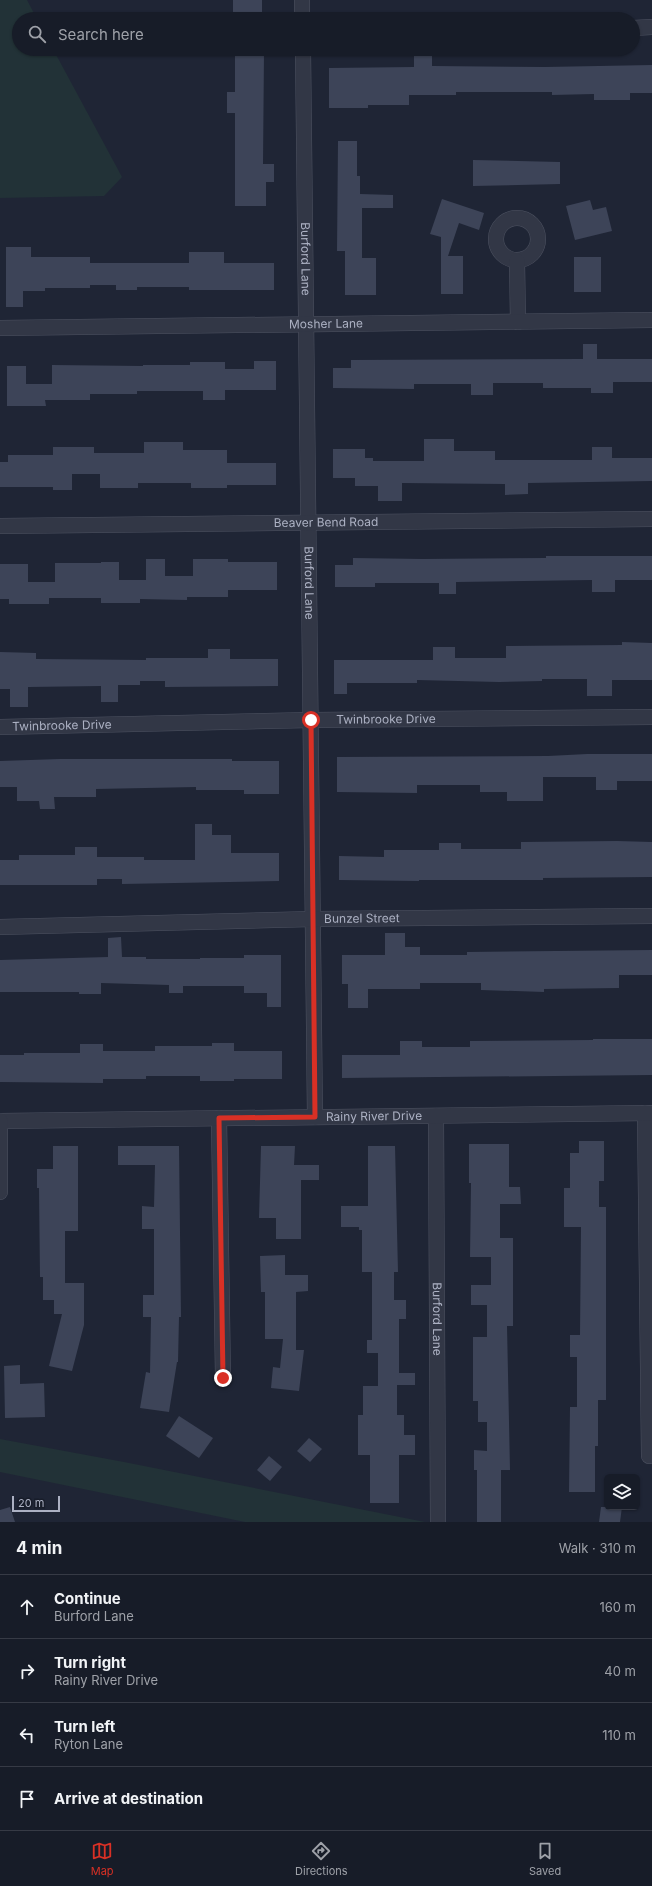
<!DOCTYPE html>
<html lang="en">
<head>
<meta charset="utf-8">
<style>
  :root { --surface:#171c28; --page:#242934; --text:#f1f3f6; --muted:#9ea1a8; --line:#363a45; --accent:#d93025 }
  body { margin:0; font-family:Inter,sans-serif; background:var(--page); color:var(--text) }
  .controls { position:absolute; right:12px; bottom:12px; display:grid; overflow:hidden; border-radius:6px; box-shadow:0 1px 3px #0004 }
  .controls button { width:36px; height:36px; display:grid; place-items:center; padding:0; border:0; border-bottom:1px solid var(--line); background:var(--surface); color:var(--text); font:20px sans-serif }
  .scale { position:absolute; left:12px; bottom:10px; width:48px; box-sizing:border-box; padding-left:4px; border:2px solid #acb1c3; border-top:0; font-size:11px; line-height:14px; white-space:nowrap; color:#acb1c3; -webkit-text-stroke:3px #181d2a; paint-order:stroke }
  .stop { position:absolute; width:12px; height:12px; margin:-9px; border:3px solid #d93025; border-radius:50%; background:#fff }
  .stop.end { background:#d93025; border-color:#fff; box-shadow:0 1px 4px #0008 }
  .list { margin:0; padding:0; list-style:none }
  h2 { display:flex; justify-content:space-between; align-items:center; height:52px; margin:0; padding:0 16px; font-size:17px }
  h2 small { font-size:13px; font-weight:400; color:var(--muted) }
  .list li { display:grid; grid-template-columns:26px 1fr auto; gap:12px; align-items:center; box-sizing:border-box; height:64px; padding:0 16px; border-top:1px solid var(--line) }
  .list b { display:block; font-size:15px; white-space:nowrap }
  .list p { margin:0; font-size:13px; white-space:nowrap; color:var(--muted) }
  .list em { font-size:13px; font-style:normal; color:var(--muted) }
  .icon { flex:none; width:22px; height:22px; fill:none; stroke:currentColor; stroke-width:2; stroke-linecap:round; stroke-linejoin:round }
  .map { position:relative; flex:none; width:652px; height:1522px; overflow:hidden }
  .search { position:absolute; background:var(--surface); box-shadow:0 1px 3px #0004; left:12px; right:12px; top:12px; height:44px; display:flex; align-items:center; gap:10px; box-sizing:border-box; padding:0 14px; border-radius:22px; color:var(--muted); font-size:15px }
  .sheet { height:308px; background:var(--surface) }
  nav { display:flex; justify-content:space-around; align-items:center; box-sizing:border-box; height:56px; border-top:1px solid var(--line); background:var(--surface); font-size:11px; color:var(--muted) }
  nav a { display:grid; justify-items:center; gap:2px }
  nav .on { color:var(--accent) }
  .map>svg:first-child { display:block }
</style>
</head>
<body>
<div class="map">
<svg width="652" height="1522" viewBox="0 0 652 1522">
  <rect width="100%" height="100%" fill="#1f2535"/>
  <g fill="#223237">
    <polygon points="0,0 27,0 37,19 19,19 19,49 53,49 122,177 104,196 0,198"/>
    <polygon points="0,1439 124,1462 425,1522 245,1522 0,1472"/>
  </g>
  <g fill="#3d4458">
    <rect x="233" y="0" width="29" height="19"/>
    <polygon points="235,49 256,49 256,52 264,52 263,164 274,164 274,182 266,182 266,206 235,206 235,113 227,113 227,92 235,92"/>
    <polygon points="414,52 432,52 432,66 545,67 652,65 652,93 630,93 630,100 594,100 594,94 552,95 552,92 456,92 456,95 409,95 409,105 368,105 368,108 329,108 329,68 414,67"/>
    <polygon points="338,141 357,141 357,176 360,176 360,194 393,195 393,208 362,208 362,258 376,258 376,295 345,295 345,251 337,251"/>
    <polygon points="473,160 560,162 560,184 473,186"/>
    <polygon points="442,199 484,213 479,230 459,223 448,256 463,256 463,294 441,294 441,237 430,234"/>
    <polygon points="590,200 593,210 606,207 612,231 575,240 566,206"/>
    <polygon points="6,247 31,247 31,257 90,257 90,263 189,263 189,252 224,252 224,263 274,263 274,290 189,290 189,287 137,287 137,290 116,290 116,285 90,285 90,288 45,288 45,291 23,291 23,307 6,307"/>
    <rect x="574" y="257" width="27" height="35"/>
    <polygon points="583,344 597,344 597,359 652,359 652,382 613,382 613,393 591,393 591,388 543,388 543,383 493,383 493,395 471,395 471,384 414,384 414,389 333,388 333,368 351,368 351,360 583,359"/>
    <polygon points="254,361 276,361 276,390 225,390 225,400 203,400 203,391 137,391 137,394 90,394 90,400 45,400 46,406 7,406 7,366 26,366 26,384 52,384 52,365 143,366 143,365 190,365 190,362 225,362 225,369 254,369"/>
    <polygon points="424,439 454,439 454,451 495,451 495,460 592,460 592,447 612,447 612,458 652,458 652,481 528,483 528,494 505,495 505,484 402,483 402,501 378,501 378,486 355,486 355,478 333,478 333,449 365,449 365,458 373,458 373,461 424,461"/>
    <polygon points="144,442 183,442 183,450 227,450 227,463 276,463 276,485 227,485 227,488 191,488 191,483 138,483 138,488 100,488 100,474 72,474 72,490 53,490 53,487 0,487 0,462 8,462 8,455 53,455 53,447 94,447 94,453 144,453"/>
    <polygon points="546,556 652,556 652,580 615,580 615,592 592,592 592,580 456,582 456,594 439,594 439,583 375,583 375,587 335,587 335,565 353,565 353,558 423,559 546,558"/>
    <polygon points="146,559 165,559 165,576 193,576 193,559 228,559 228,562 277,562 277,590 228,590 228,597 187,597 187,600 140,599 140,603 101,603 101,598 49,598 49,604 9,604 9,599 0,599 0,564 28,564 28,582 55,582 55,563 101,563 101,562 119,562 119,580 146,580"/>
    <polygon points="622,642 652,643 652,680 612,680 612,696 587,696 587,679 542,679 542,681 499,682 417,680 417,683 347,683 347,694 334,694 334,660 433,660 433,647 455,647 455,658 506,658 506,646 622,645"/>
    <polygon points="208,649 230,649 230,659 278,659 278,686 165,687 165,681 140,681 140,685 118,685 118,702 101,702 101,686 28,687 28,707 10,707 10,689 0,689 0,652 36,653 36,659 146,660 146,658 208,658"/>
    <polygon points="587,754 652,754 652,781 617,781 617,790 596,790 596,777 543,777 543,801 507,801 507,792 480,792 480,785 417,785 417,793 337,792 337,757 548,756"/>
    <polygon points="60,759 232,759 232,761 279,761 279,794 244,794 244,790 196,790 196,787 96,789 96,797 54,797 55,809 40,809 39,801 17,801 17,787 0,787 0,761"/>
    <polygon points="195,824 212,824 212,835 231,835 231,853 279,853 279,881 122,884 122,879 97,879 97,885 0,885 0,860 19,860 19,855 75,855 75,847 97,847 97,857 144,857 144,860 195,860"/>
    <polygon points="617,841 652,842 652,877 543,878 543,880 419,880 419,881 339,880 339,856 384,857 384,850 439,850 439,843 461,843 461,849 521,849 521,842"/>
    <polygon points="385,933 405,933 405,947 420,947 420,955 467,955 467,952 652,950 652,975 619,975 619,988 544,989 544,992 481,990 481,983 420,983 420,989 368,989 368,1008 348,1008 348,984 342,984 342,955 385,955"/>
    <polygon points="121,937 122,957 146,957 146,959 200,959 200,958 244,958 244,955 281,955 281,1007 267,1007 267,993 244,993 244,986 183,986 183,993 169,993 169,985 101,983 101,994 79,994 79,992 0,992 0,960 108,957 108,938"/>
    <polygon points="593,1039 652,1039 652,1075 342,1078 342,1055 400,1055 400,1041 422,1041 422,1047 470,1047 470,1041 593,1040"/>
    <polygon points="212,1043 234,1043 234,1051 282,1051 282,1079 234,1079 234,1081 200,1081 200,1076 146,1076 146,1079 103,1079 103,1083 0,1082 0,1055 24,1055 24,1053 80,1053 80,1044 103,1044 103,1051 155,1051 155,1046 212,1046"/>
    <polygon points="579,1141 604,1141 604,1181 599,1181 599,1207 606,1207 606,1400 598,1400 598,1446 595,1446 595,1492 569,1492 570,1407 577,1407 577,1357 570,1357 570,1335 580,1335 581,1227 564,1227 564,1188 570,1188 570,1153 579,1153"/>
    <polygon points="469,1144 509,1144 509,1187 520,1187 521,1204 500,1204 500,1238 513,1238 513,1326 507,1326 510,1470 501,1470 501,1522 477,1522 477,1470 474,1470 474,1450 487,1451 487,1422 478,1422 478,1401 473,1401 473,1337 487,1337 487,1305 471,1305 471,1285 491,1285 491,1257 470,1257 471,1183 469,1183"/>
    <polygon points="53,1146 78,1146 78,1231 65,1231 65,1283 84,1283 84,1325 72,1371 49,1366 62,1314 54,1314 54,1300 43,1300 43,1277 40,1277 39,1188 37,1188 37,1169 53,1169"/>
    <polygon points="118,1146 179,1146 181,1317 179,1317 178,1362 177,1362 169,1412 140,1408 146,1372 150,1373 151,1317 143,1317 143,1295 154,1295 154,1229 142,1229 142,1206 154,1207 155,1165 118,1165"/>
    <polygon points="261,1146 295,1146 294,1165 319,1165 319,1180 301,1180 301,1239 276,1239 276,1218 259,1218"/>
    <polygon points="368,1146 395,1146 398,1272 394,1272 394,1300 406,1300 406,1319 399,1319 399,1373 415,1373 415,1385 397,1385 397,1415 404,1415 404,1435 415,1435 415,1455 399,1455 399,1503 370,1503 370,1455 358,1455 358,1415 363,1415 363,1386 378,1386 378,1353 367,1353 367,1340 372,1340 372,1272 362,1272 362,1230 359,1230 359,1227 341,1227 341,1206 368,1206"/>
    <polygon points="285,1255 285,1275 308,1275 308,1291 296,1292 296,1350 304,1350 299,1391 271,1388 273,1367 280,1368 283,1339 265,1339 265,1292 261,1292 260,1256"/>
    <polygon points="20,1365 20,1384 44,1383 45,1417 5,1418 4,1366"/>
    <polygon points="179,1416 213,1438 199,1458 166,1436"/>
    <polygon points="309,1438 322,1449 310,1462 297,1451"/>
    <polygon points="269,1456 282,1467 270,1481 257,1470"/>
    <polygon points="10,1507 15,1522 0,1522 0,1510"/>
    <polygon points="601,1507 622,1507 620,1522 599,1522"/>
  </g>
  <g fill="none" stroke-linecap="round" stroke-linejoin="round">
    <g stroke="#4d5261" stroke-width="16">
      <g id="street">
        <polyline points="302,0 302,19"/>
        <polyline points="633,28 652,27"/>
        <path id="s1" d="M 303,49 L 315,1117"/>
        <circle cx="517" cy="239" r="21"/>
        <polyline points="517,261 518,322"/>
        <path id="s2" d="M 0,328 L 652,320"/>
        <path id="s3" d="M 0,526 L 652,519"/>
        <path id="s4" d="M 0,727 L 311,720 L 652,717"/>
        <path id="s5" d="M 0,927 L 313,919 L 652,916"/>
        <polyline points="645,1113 649,1456"/>
        <path id="s6" d="M 436,1116 L 438,1522"/>
        <polyline points="219,1118 223,1378"/>
        <path id="s7" d="M 0,1121 L 652,1113"/>
        <polyline points="0,1192 0,1121"/>
      </g>
    </g>
    <use href="#street" stroke="#323746" stroke-width="15"/>
  </g>
  <g fill="none" stroke-linecap="round" stroke-linejoin="round">
    <polyline stroke="#d93025" stroke-width="5" points="223,1378 219,1118 315,1117 311,720"/>
  </g>
  <g text-anchor="middle" stroke-width="3" stroke-linejoin="round" paint-order="stroke">
    <g font-size="12" fill="#acb1c3" stroke="#181d2a">
      <text dy="4" stroke="none"><textPath href="#s1" startOffset="210">Burford Lane</textPath></text>
      <text dy="4" stroke="none"><textPath href="#s2" startOffset="326">Mosher Lane</textPath></text>
      <text dy="4" stroke="none"><textPath href="#s3" startOffset="326">Beaver Bend Road</textPath></text>
      <text dy="4" stroke="none"><textPath href="#s1" startOffset="534">Burford Lane</textPath></text>
      <text dy="4" stroke="none"><textPath href="#s4" startOffset="386">Twinbrooke Drive</textPath></text>
      <text dy="4" stroke="none"><textPath href="#s4" startOffset="62">Twinbrooke Drive</textPath></text>
      <text dy="4" stroke="none"><textPath href="#s5" startOffset="362">Bunzel Street</textPath></text>
      <text dy="4" stroke="none"><textPath href="#s7" startOffset="374">Rainy River Drive</textPath></text>
      <text dy="4" stroke="none"><textPath href="#s6" startOffset="203">Burford Lane</textPath></text>
    </g>
  </g>
</svg>
<div class="controls">
<button><svg class="icon" aria-label="layers" viewBox="0 0 24 24"><path d="M12 4l9 5-9 5-9-5zM3 14l9 5 9-5"/></svg></button>
</div>
<div class="scale">20 m</div>
<div class="stop" style="left:311px;top:720px"></div>
<div class="stop end" style="left:223px;top:1378px"></div>
<div class="search"><svg class="icon" aria-label="search" viewBox="0 0 24 24"><circle cx="10" cy="10" r="6"/><path d="M15 15l6 6"/></svg>Search here</div>
</div>
<section class="sheet">
<h2>4 min<small>Walk · 310 m</small></h2>
<ul class="list">
<li><svg class="icon" aria-label="ahead" viewBox="0 0 24 24"><path d="M12 20V5M6 11l6-6 6 6"/></svg><div><b>Continue</b><p>Burford Lane</p></div><em>160 m</em></li>
<li><svg class="icon" aria-label="right" viewBox="0 0 24 24"><path d="M7 20v-9h11M14 6l5 5-5 5"/></svg><div><b>Turn right</b><p>Rainy River Drive</p></div><em>40 m</em></li>
<li><svg class="icon" aria-label="left" viewBox="0 0 24 24"><path d="M17 20v-9H6M10 6l-5 5 5 5"/></svg><div><b>Turn left</b><p>Ryton Lane</p></div><em>110 m</em></li>
<li><svg class="icon" aria-label="arrive" viewBox="0 0 24 24"><path d="M6 21V4h12l-3 4 3 4H6"/></svg><div><b>Arrive at destination</b></div></li>
</ul>
</section>
<nav>
<a class="on"><svg class="icon" aria-label="map" viewBox="0 0 24 24"><path d="M3 6l6-2 6 2 6-2v14l-6 2-6-2-6 2zM9 4v14M15 6v14"/></svg>Map</a>
<a><svg class="icon" aria-label="directions" viewBox="0 0 24 24"><path d="M12 3l9 9-9 9-9-9zM9 14v-3h6M13 9l2 2-2 2"/></svg>Directions</a>
<a><svg class="icon" aria-label="saved" viewBox="0 0 24 24"><path d="M7 4h10v16l-5-4-5 4z"/></svg>Saved</a>
</nav>
</body>
</html>
